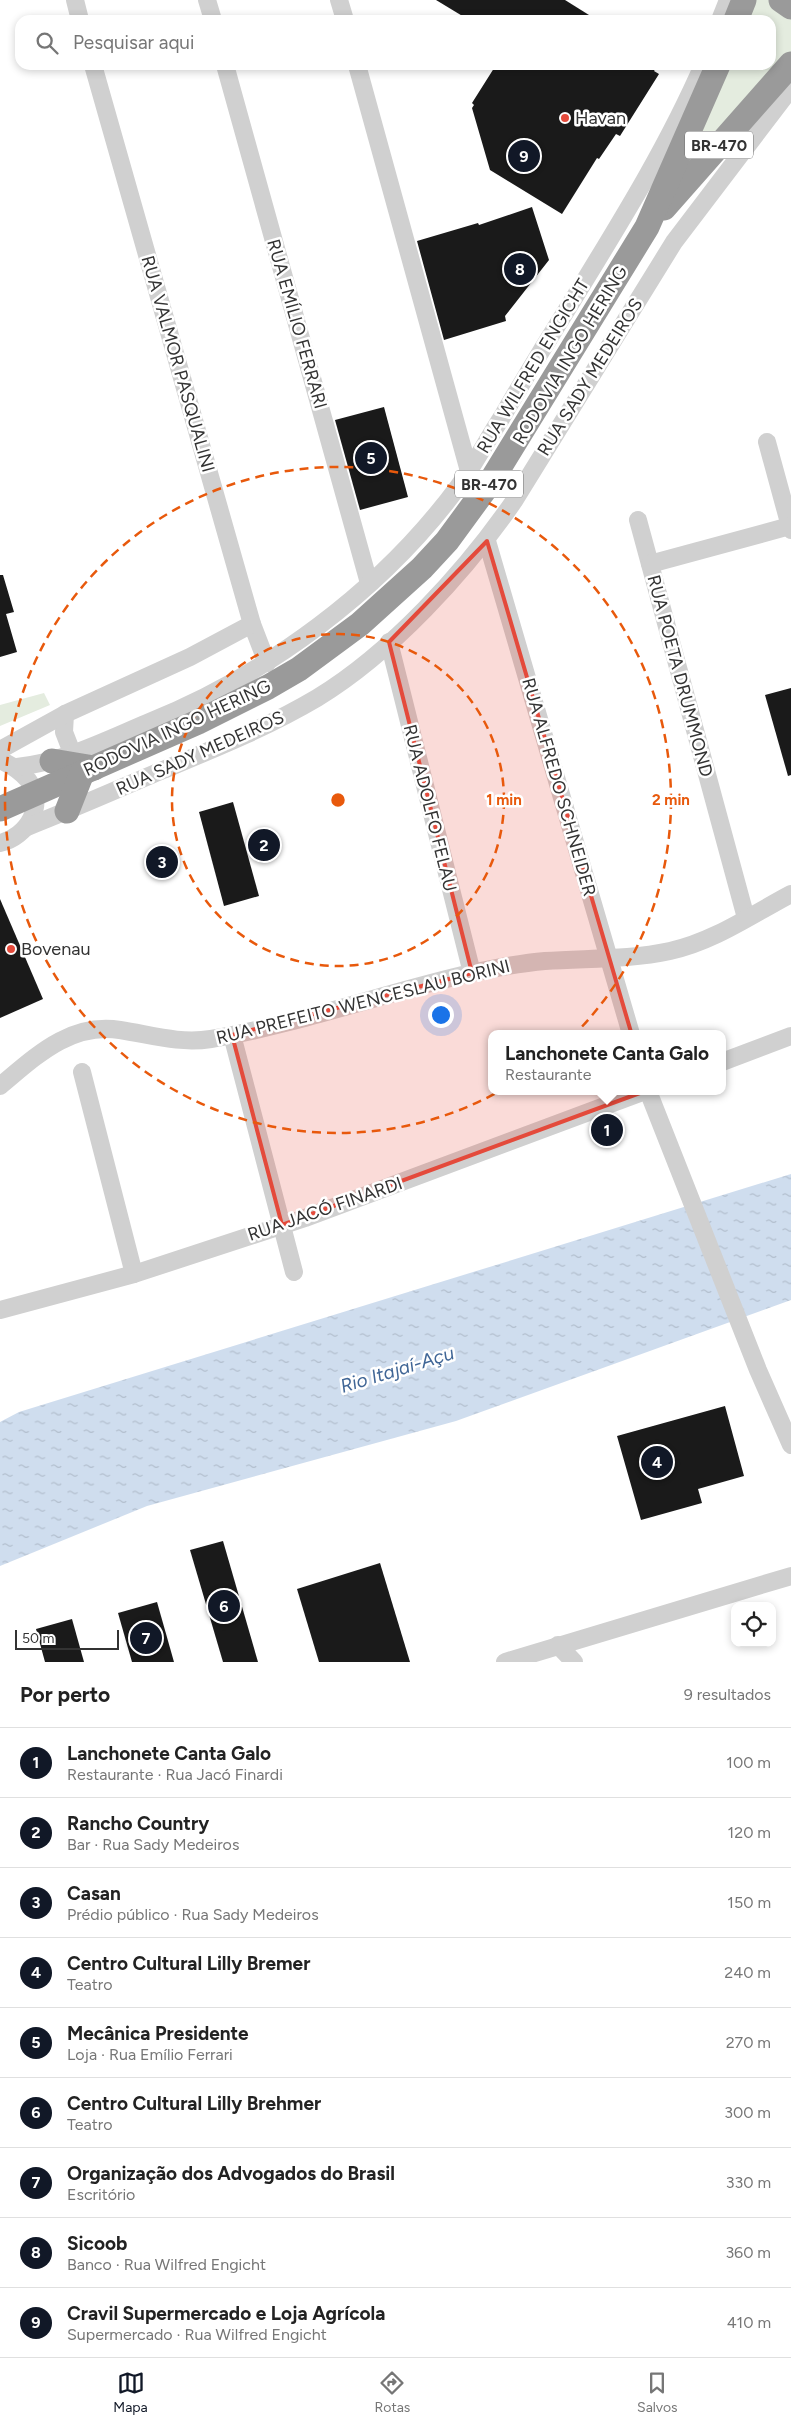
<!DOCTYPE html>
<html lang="pt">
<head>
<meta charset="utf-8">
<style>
  :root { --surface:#fff; --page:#f2f2f2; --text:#222; --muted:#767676; --line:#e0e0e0; --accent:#111827 }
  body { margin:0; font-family:Figtree,sans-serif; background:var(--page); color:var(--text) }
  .controls { position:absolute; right:15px; bottom:15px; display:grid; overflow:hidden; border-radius:10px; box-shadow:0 2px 8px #0003 }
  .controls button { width:45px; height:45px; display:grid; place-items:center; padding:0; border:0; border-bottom:1px solid var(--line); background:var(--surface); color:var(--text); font:25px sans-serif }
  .scale { position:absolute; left:15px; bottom:12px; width:104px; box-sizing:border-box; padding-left:5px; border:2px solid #333; border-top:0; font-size:14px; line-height:18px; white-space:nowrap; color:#333; -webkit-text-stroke:4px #fff; paint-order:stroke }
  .you { position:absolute; left:440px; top:1014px; width:18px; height:18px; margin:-12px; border:4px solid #fff; border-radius:50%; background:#1a73e8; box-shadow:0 0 0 8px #1a73e833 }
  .badge { display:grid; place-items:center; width:32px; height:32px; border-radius:50%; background:var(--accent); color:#fff; font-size:16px; font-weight:700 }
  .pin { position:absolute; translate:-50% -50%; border:2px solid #fff; box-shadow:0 1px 5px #0006 }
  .popup { position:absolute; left:488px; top:1030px; width:238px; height:65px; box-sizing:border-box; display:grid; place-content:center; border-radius:10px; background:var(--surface); filter:drop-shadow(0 1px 4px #0005); font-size:16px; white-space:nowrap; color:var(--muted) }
  .popup b { font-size:19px; color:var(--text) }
  .popup::after { content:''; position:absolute; left:50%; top:100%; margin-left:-10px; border:10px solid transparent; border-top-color:var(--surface) }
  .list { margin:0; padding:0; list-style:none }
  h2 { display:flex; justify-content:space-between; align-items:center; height:65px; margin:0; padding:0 20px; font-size:21px }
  h2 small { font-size:16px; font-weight:400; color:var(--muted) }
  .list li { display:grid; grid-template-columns:32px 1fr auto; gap:15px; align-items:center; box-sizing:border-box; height:70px; padding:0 20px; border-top:1px solid var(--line) }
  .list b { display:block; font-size:19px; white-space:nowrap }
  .list p { margin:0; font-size:16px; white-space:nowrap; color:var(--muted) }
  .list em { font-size:16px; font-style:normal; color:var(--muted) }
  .icon { flex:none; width:28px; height:28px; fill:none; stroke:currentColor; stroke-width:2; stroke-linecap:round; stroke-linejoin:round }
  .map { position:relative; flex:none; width:791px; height:1662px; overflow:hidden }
  .search { position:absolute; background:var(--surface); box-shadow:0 2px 8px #0003; left:15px; right:15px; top:15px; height:55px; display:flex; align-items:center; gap:12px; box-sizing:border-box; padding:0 18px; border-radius:15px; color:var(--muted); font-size:19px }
  .sheet { height:695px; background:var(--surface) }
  nav { display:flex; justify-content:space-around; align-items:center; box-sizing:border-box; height:70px; border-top:1px solid var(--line); background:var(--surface); font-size:14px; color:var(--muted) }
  nav a { display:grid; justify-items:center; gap:2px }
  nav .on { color:var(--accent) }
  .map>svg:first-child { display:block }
</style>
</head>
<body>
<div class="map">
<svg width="791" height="1662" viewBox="0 0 791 1662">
  <defs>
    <pattern id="water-ripples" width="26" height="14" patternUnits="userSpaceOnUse" patternTransform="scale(1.25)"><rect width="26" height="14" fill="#cfddee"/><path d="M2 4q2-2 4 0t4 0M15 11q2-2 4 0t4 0" fill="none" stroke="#b2becd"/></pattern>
  </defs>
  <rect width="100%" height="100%" fill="#fff"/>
  <g fill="#e4ecdf">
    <polygon points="753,0 771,0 791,16 791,53 673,187 726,65 771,65 771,20 745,20"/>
    <polygon points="44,693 50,705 0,726 0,705"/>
  </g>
  <polygon fill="url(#water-ripples)" points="791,1174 791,1300 456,1421 147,1506 0,1566 0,1422 19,1412"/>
  <g fill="#1a1a1a">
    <polygon points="436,0 565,0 597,20 469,20"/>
    <polygon points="496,65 658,65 654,71 659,74 620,136 616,134 599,159 597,158 562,214 490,170 472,108 474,105 472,103"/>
    <polygon points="532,207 549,260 505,316 506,321 444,340 417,241 478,223 479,225"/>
    <polygon points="384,407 408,497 360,510 335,420"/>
    <polygon points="0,575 3,575 14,612 6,614 17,652 0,657"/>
    <polygon points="791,688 791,775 788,776 765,695"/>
    <polygon points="233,802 259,896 224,906 199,812"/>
    <polygon points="0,899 43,999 0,1018"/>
    <polygon points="610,1115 620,1141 604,1146 595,1121"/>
    <polygon points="725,1406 744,1476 698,1489 702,1503 641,1520 617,1436"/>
    <polygon points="223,1541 258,1662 223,1662 190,1550"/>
    <polygon points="380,1563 410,1662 319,1662 297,1589"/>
    <polygon points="157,1602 174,1662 132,1662 118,1613"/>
    <polygon points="72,1619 84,1662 45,1662 36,1629"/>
  </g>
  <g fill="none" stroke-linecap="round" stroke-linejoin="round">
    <g stroke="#d0d0d0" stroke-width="18">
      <polyline points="75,0 80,20"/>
      <polyline points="207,0 213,20"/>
      <polyline points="339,0 345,20"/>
      <polyline points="720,20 728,0"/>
      <polyline points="93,65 252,624 267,663"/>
      <polyline points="225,65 369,583"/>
      <polyline points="357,65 469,471"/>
      <polyline points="767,442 791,530"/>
      <polyline points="638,520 746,918"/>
      <polyline points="487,541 631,1034"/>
      <polyline points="650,564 790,526"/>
      <polyline points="389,642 472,973"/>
      <polyline points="65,714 64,732 76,763"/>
      <polyline points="0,750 65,714 190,657 252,624"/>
      <path d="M 0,760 C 11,765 20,770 28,780 C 47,805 27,837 0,843"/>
      <path d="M 17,767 C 63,762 104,741 147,723 C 267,675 381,591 458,487 C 474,465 487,440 502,417 C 524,379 547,341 571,303 C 618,226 667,148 703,65"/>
      <path d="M 27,827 C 73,809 118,789 163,770 C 216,748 268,727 317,698 C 391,653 465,572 514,501 L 674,242 L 791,88"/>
      <polyline points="232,1035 294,1272"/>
      <polyline points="722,1062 791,1036"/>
      <polyline points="82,1072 134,1274"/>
      <path d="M 0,1086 C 35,1057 70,1022 120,1030 C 152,1035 179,1044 211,1039 C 299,1024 384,993 471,973 C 495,968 520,963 545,961 C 587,958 629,960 670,951 C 713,942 753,914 791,894"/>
      <polyline points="648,1091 758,1370 791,1445"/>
      <polyline points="0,1310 134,1274 305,1218 645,1091"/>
      <polyline points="558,1645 574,1662"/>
      <polyline points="505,1662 791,1576"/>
    </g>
    <g stroke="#9a9a9a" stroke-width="25">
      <polyline points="781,0 791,7"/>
      <polyline points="736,20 744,0"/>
      <polyline points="664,208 791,64"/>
      <polyline points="52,761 94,768"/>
      <polyline points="0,809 198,722 268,687 299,669 360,624 422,568 447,541 491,481 647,227 718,65"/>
      <polyline points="67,811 82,773"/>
    </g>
  </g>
  <path fill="#e44a3b" fill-opacity="0.2" stroke="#e44a3b" stroke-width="4" stroke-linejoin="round" d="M 487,541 L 648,1090 L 282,1225 L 232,1035 L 472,973 L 389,642 Z"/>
  <g fill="none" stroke="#e8590c" stroke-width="2.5" stroke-dasharray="9 6">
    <circle cx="338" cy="800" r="166"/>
    <circle cx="338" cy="800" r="333"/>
  </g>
  <g fill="#e44a3b" stroke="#fff" stroke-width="2">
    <circle cx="565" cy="118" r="5"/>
    <circle cx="11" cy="949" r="5"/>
  </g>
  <g text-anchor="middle" stroke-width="5" stroke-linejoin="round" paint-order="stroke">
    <g fill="#fff" stroke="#707070" stroke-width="1">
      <rect x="685" y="131.5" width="68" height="27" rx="4"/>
      <rect x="455" y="470.5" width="68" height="27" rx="4"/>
    </g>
    <g font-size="16" font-weight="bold" fill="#333">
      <text x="719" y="151">BR-470</text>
      <text x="489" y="490">BR-470</text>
    </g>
    <g font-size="18" fill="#333" stroke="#fff" text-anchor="start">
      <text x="575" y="124">Havan</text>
      <text x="21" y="955">Bovenau</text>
    </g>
    <g font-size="18" fill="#333" stroke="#fff">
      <text transform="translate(297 324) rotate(74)" y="6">RUA EMÍLIO FERRARI</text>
      <text transform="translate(570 355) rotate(-59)" y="6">RODOVIA INGO HERING</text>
      <text transform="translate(178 364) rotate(74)" y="6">RUA VALMOR PASQUALINI</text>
      <text transform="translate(533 366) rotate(-59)" y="6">RUA WILFRED ENGICHT</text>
      <text transform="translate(590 377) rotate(-58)" y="6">RUA SADY MEDEIROS</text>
      <text transform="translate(680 676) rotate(75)" y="6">RUA POETA DRUMMOND</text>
      <text transform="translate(177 728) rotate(-25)" y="6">RODOVIA INGO HERING</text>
      <text transform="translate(200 753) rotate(-24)" y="6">RUA SADY MEDEIROS</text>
      <text transform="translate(559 787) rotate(74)" y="6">RUA ALFREDO SCHNEIDER</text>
      <text transform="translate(430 808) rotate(76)" y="6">RUA ADOLFO FELAU</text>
      <text transform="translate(363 1002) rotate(-14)" y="6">RUA PREFEITO WENCESLAU BORINI</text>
      <text transform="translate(325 1209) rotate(-19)" y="6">RUA JACÓ FINARDI</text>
    </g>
    <g font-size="19" font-style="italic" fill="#406696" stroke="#fff">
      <text transform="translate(397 1369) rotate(-17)" y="7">Rio Itajaí-Açu</text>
    </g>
  </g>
  <circle cx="338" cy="800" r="8" fill="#e8590c" stroke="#fff" stroke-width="2.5"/>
  <g font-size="15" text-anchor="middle" font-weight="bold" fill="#e8590c" stroke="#fff" stroke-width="5" stroke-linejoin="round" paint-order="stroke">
    <text x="504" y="805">1 min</text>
    <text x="671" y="805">2 min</text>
  </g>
</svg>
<div class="controls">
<button><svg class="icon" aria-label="locate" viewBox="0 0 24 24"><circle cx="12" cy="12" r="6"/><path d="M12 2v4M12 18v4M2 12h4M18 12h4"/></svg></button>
</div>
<div class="scale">50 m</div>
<div class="you"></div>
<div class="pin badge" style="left:607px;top:1130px">1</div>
<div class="popup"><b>Lanchonete Canta Galo</b>Restaurante</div>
<div class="pin badge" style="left:264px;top:845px">2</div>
<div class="pin badge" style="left:162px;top:862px">3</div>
<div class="pin badge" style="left:657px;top:1462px">4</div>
<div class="pin badge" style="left:371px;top:458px">5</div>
<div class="pin badge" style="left:224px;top:1606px">6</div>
<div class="pin badge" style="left:146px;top:1638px">7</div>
<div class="pin badge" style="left:520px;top:269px">8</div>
<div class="pin badge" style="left:524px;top:156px">9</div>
<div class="search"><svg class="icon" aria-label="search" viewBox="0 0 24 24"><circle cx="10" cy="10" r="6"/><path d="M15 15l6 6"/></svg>Pesquisar aqui</div>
</div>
<section class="sheet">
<h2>Por perto<small>9 resultados</small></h2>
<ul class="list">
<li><span class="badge">1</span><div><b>Lanchonete Canta Galo</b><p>Restaurante · Rua Jacó Finardi</p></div><em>100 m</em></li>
<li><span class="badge">2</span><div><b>Rancho Country</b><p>Bar · Rua Sady Medeiros</p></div><em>120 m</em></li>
<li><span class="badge">3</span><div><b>Casan</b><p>Prédio público · Rua Sady Medeiros</p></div><em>150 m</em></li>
<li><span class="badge">4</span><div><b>Centro Cultural Lilly Bremer</b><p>Teatro</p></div><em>240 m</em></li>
<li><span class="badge">5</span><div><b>Mecânica Presidente</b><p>Loja · Rua Emílio Ferrari</p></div><em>270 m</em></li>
<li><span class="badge">6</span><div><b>Centro Cultural Lilly Brehmer</b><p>Teatro</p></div><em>300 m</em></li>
<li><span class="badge">7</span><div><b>Organização dos Advogados do Brasil</b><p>Escritório</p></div><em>330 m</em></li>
<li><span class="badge">8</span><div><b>Sicoob</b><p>Banco · Rua Wilfred Engicht</p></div><em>360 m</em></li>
<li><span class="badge">9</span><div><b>Cravil Supermercado e Loja Agrícola</b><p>Supermercado · Rua Wilfred Engicht</p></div><em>410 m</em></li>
</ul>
</section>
<nav>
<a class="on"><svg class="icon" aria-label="map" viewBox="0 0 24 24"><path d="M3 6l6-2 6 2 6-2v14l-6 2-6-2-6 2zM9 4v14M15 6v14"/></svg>Mapa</a>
<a><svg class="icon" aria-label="directions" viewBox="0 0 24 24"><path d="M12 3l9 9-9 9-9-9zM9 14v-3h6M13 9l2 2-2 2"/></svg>Rotas</a>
<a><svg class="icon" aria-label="saved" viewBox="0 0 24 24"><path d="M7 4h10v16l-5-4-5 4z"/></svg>Salvos</a>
</nav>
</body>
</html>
